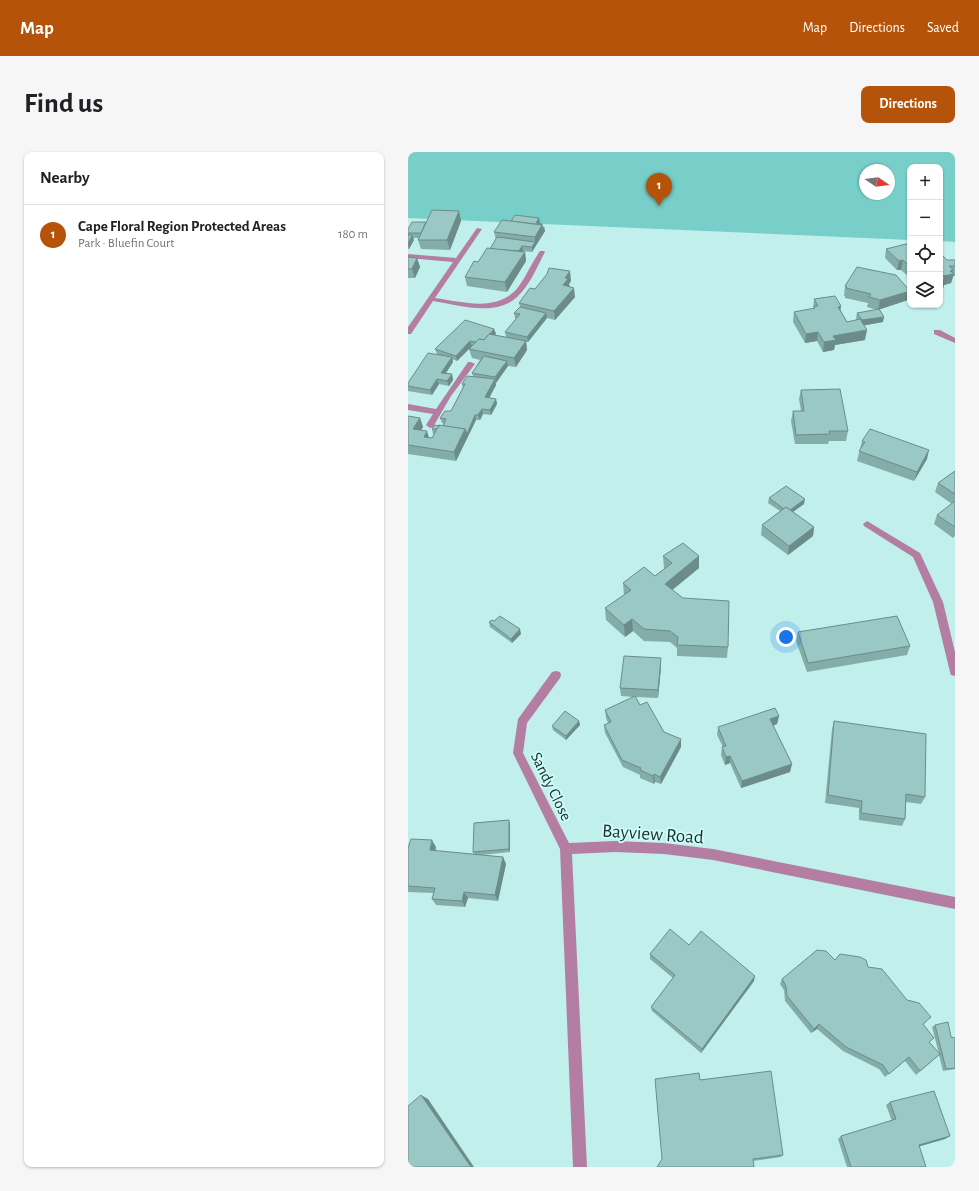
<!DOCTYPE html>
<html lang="en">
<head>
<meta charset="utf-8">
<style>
  :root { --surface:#fff; --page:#f6f6f6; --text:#202124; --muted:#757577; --line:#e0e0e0; --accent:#b45309 }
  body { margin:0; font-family:"Alegreya Sans",sans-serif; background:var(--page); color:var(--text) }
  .controls { position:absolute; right:12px; top:12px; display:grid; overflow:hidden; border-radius:8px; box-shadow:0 1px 3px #0004 }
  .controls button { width:36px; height:36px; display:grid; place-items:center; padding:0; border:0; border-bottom:1px solid var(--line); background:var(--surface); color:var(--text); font:20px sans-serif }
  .compass { position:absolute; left:451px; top:12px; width:36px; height:36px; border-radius:50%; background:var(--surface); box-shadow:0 1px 3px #0004; rotate:103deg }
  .you { position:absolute; left:378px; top:485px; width:14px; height:14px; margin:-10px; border:3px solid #fff; border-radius:50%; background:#1a73e8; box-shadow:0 0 0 6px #1a73e833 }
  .badge { display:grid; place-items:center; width:26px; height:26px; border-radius:50%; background:var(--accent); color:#fff; font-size:13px; font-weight:700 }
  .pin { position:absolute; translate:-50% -33px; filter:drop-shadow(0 1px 2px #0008) }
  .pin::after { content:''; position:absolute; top:21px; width:14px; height:12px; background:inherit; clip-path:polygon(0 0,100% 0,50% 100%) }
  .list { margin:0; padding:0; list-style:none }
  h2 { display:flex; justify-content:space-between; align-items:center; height:52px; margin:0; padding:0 16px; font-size:17px }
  h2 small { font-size:13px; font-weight:400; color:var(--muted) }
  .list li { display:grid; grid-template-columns:26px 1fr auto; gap:12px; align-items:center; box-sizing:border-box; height:60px; padding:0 16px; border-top:1px solid var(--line) }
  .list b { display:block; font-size:15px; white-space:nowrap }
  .list p { margin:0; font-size:13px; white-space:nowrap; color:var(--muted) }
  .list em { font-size:13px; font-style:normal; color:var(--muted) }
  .icon { flex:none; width:22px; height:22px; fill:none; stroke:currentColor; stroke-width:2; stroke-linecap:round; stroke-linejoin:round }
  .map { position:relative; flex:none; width:547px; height:1015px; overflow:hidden; border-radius:8px }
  header { display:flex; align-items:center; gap:24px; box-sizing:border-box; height:56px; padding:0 20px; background:var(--accent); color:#fff }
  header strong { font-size:19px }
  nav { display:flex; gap:22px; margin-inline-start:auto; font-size:14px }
  .intro { display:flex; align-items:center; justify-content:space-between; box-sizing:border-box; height:96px; padding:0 24px }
  h1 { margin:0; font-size:28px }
  .button { padding:10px 18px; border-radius:8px; background:var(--accent); color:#fff; font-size:14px; font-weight:700 }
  main { display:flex; gap:24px; padding:0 24px }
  aside { flex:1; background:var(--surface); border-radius:8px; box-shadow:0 1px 3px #0004 }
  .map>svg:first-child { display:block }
</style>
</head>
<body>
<header>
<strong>Map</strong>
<nav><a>Map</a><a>Directions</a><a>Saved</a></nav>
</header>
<div class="intro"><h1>Find us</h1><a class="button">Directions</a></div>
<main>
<aside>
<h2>Nearby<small></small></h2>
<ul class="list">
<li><span class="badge">1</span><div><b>Cape Floral Region Protected Areas</b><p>Park · Bluefin Court</p></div><em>180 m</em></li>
</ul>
</aside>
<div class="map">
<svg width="547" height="1015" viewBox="0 0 547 1015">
  <rect width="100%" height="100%" fill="#c1f0ec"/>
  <path fill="#78cfc9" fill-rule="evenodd" d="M 0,0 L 547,0 L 547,90 L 532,89 L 532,15 L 502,15 L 502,88 L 0,66 ZM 457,18 L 481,18 L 481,42 L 457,42 Z"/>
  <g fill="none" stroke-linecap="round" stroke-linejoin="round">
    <g fill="#b37ea2" fill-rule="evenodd">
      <path d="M 69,76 L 74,77 L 27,146 C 56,150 91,161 111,134 C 119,123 124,110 132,99 L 136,99 L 137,100 C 129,115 122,133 109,145 C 88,165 50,153 25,149 L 3,182 L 0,182 L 0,175 L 45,110 L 0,106 L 0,102 L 48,106 Z"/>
      <polygon points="526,178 532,178 547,186 547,191 526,182"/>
      <polygon points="60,210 63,210 67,212 43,244 25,275 22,276 18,273 25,262 0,258 0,252 28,257"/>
      <polygon points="459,369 512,401 535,450 547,500 547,524 543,523 542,520 525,450 505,405 456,374 455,372"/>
      <polygon points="148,519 152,520 153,523 152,526 119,571 115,601 161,691 207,689 256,691 305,697 547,745 547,757 305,708 256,702 207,700 164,702 179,1015 165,1015 152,697 105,601 110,567 144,520"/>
    </g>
  </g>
  <g fill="#84aca9">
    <polygon points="51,59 53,69 42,98 13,97 10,88 11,86 5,86 6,88 1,97 0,97 0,77"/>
    <polygon points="131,66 132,71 134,72 137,79 124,100 115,99 117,100 118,109 99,140 59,134 57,125 70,110 82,97 88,88 86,80 103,69"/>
    <polygon points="502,84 502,131 499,128 500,124 493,118 489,118 477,106 478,97 501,91"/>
    <polygon points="0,105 9,106 12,115 7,126 0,126"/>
    <polygon points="539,108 547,108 547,124 545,124 543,131 536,133 535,137"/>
    <polygon points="163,129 161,132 161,135 167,145 147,168 139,166 120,190 118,190 119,198 108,215 100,214 88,231 88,230 88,233 81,246 88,247 89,252 83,263 75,262 72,268 68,268 48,309 0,302 0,264 12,266 15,275 13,278 21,286 24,286 27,282 25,282 24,277 35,274 36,272 34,271 32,266 43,259 55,236 54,232 65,224 64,221 72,208 64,206 61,197 64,194 49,209 44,207 45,210 37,221 44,222 45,228 41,234 31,232 24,243 0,239 0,231 29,202 27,197 86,177 88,182 87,183 98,185 97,180 108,167 107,166 106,161 112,155 111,151 127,137"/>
    <polygon points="437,134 502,139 502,140 500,148 471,157 475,170 456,173 457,188 427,193 426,198 415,200 409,189 397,191 385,170 386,160 405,157 406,147 433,159 439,170 449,168 448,166 449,161 469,158 459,155 460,151 437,146 437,144 436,144"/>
    <polygon points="393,238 440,279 438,289 421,289 420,292 387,292 383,269 385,259 393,259 391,247"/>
    <polygon points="454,289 519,307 506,329 449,309"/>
    <polygon points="547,319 547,384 545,386 526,372 529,363 544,352 527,340 530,331"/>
    <polygon points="361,346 396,352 385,360 406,375 405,384 380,403 353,383 354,373 372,359 360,351"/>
    <polygon points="255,404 291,404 291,416 264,438 320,495 319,506 269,504 269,496 262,490 236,489 225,479 217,485 198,468 197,456 216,443 215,431 247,424 256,417"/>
    <polygon points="81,470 113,482 104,491 82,475"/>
    <polygon points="390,480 502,494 499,503 399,520 388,489"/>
    <polygon points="253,515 250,546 227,545 232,553 256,580 273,595 253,632 247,630 246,632 232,626 232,623 215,615 197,581 196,573 200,571 198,566 197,558 226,545 213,544 212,536"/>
    <polygon points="371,564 369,572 365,574 384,612 382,620 333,636 322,611 317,613 313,603 314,595 315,595 309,583 310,575"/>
    <polygon points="171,569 172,573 158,588 145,578 144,574"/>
    <polygon points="426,569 517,645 513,652 498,650 497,667 494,674 451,668 451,656 417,651 424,577"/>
    <polygon points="102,672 102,700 73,703 95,705 98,712 90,749 60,746 57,755 28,753 24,747 26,741 0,740 0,696 28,695 27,699 66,702 65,700"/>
    <polygon points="281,793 346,829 293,901 244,859 243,855 265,826 242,807 242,802"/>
    <polygon points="427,808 460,815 499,848 518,870 515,872 521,890 531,902 524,875 527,873 543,885 547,886 547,917 535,919 531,903 508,923 497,909 477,925 471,917 435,899 409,877 403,881 377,849 376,838 372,832 374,827"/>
    <polygon points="292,928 375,1003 373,1005 345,1009 254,1007"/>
    <polygon points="482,950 537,987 511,994 518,1015 439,1015 430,987 433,984 484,969 478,953"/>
  </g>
  <g fill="#6c8c89">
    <polygon points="51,59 53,69 42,98 39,88"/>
    <polygon points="131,66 132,72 128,71"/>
    <polygon points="134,72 135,76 136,74 137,79 124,100 124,95 127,90 127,85"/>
    <polygon points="4,83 6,88 1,97 0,92"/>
    <polygon points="114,94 115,99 111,106 110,101"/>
    <polygon points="117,100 118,109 99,140 97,130"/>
    <polygon points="9,106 12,115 7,126 4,117"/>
    <polygon points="495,108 493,118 489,118 491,109"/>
    <polygon points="545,118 544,122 546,122 543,131 536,133 535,137 532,137 532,128 535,124 542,119"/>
    <polygon points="162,119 163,129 161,132 162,136 155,133 157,126"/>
    <polygon points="166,136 167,145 147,168 146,159"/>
    <polygon points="502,139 500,148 470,158 472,148"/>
    <polygon points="433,154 432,164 430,155"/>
    <polygon points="138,161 139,166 120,190 119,185"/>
    <polygon points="476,165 475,170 453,174 454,168"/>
    <polygon points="86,177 88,182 73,197 72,192"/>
    <polygon points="459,178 457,188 427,193 426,198 415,200 416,190 425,184"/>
    <polygon points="410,180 409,189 397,191 398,182"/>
    <polygon points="62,189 64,194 49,209 48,204"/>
    <polygon points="118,189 119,198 108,215 106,206"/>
    <polygon points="44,205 45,210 35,226 33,221"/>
    <polygon points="99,209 100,214 88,231 87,225"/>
    <polygon points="44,222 45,228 41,234 39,229"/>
    <polygon points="29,227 31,232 24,243 22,238"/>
    <polygon points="87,227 88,233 79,250 77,245"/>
    <polygon points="88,247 89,252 83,263 82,258"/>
    <polygon points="74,257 75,262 72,268 70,263"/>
    <polygon points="67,263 68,268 48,309 46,300 57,277"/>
    <polygon points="12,266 15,275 8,287 5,277"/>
    <polygon points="19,279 22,289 16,285"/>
    <polygon points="521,298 519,307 506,329 509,320"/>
    <polygon points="397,347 396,352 379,364 380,360"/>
    <polygon points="406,375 405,384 380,403 381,394"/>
    <polygon points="291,404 291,416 257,444 257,432"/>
    <polygon points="224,467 225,479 217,485 216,473"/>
    <polygon points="112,477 113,482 104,491 103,487"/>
    <polygon points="253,506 253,515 250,546 250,538"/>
    <polygon points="371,564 369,572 360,575 362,567"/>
    <polygon points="171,569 172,573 158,588 158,584"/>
    <polygon points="273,587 273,595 253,632 252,625"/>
    <polygon points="322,604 322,611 317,613 318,605"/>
    <polygon points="384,612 382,620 333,636 334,629"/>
    <polygon points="246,622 247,630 246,632 245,624"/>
    <polygon points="101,668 102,672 102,700 101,697"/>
    <polygon points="24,688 28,695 26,705 22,698"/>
    <polygon points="95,705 98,712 90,749 87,743"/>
    <polygon points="56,740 60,746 57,755 54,749"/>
    <polygon points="347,824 346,829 293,901 294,897"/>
    <polygon points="411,872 409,877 403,881 406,877"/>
    <polygon points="13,943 20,947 66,1015 63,1015"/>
    <polygon points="542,984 537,987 506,996 511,993"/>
  </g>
  <g fill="#9ac8c4" stroke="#6c8c89">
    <polygon points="24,58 51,59 39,88 10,88"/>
    <polygon points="107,63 131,66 128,71 134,72 134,73 103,69"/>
    <polygon points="94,68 134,73 127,85 86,80"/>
    <polygon points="4,70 18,70 13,81 0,81 0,77"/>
    <polygon points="0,83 4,83 0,92"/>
    <polygon points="89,85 127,90 124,95 114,94 111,99 82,97"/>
    <polygon points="502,91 502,115 495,108 491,109 478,97"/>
    <polygon points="79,96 117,100 97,130 57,125 66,109 70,110"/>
    <polygon points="533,102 539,108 547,108 547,114 541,114 545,118 542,119 546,122 535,124 537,127 532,128 532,103"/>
    <polygon points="0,105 9,106 4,117 0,117"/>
    <polygon points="449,115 488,123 502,139 472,148 461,145 463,142 438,136 439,135 437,134"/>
    <polygon points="141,116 162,119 157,126 160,127 155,133 166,136 146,159 111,151 122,136 127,137 139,122"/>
    <polygon points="427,144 433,154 430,155 439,170 452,167 459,178 425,184 428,188 416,190 410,180 398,182 386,160 407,156 406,154 410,154 406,147"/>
    <polygon points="112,155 138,161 119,185 97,180 112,162 106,161"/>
    <polygon points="471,157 476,165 454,168 449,161"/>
    <polygon points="57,168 86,177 82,182 81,182 76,188 71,187 68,190 62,189 48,204 27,197"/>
    <polygon points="81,182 118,189 106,206 61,197 71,187 76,188"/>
    <polygon points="20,201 44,205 33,221 44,222 39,229 29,227 22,238 0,234 0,231"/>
    <polygon points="76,204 99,209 87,225 64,221"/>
    <polygon points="59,224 87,227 77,245 88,247 82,258 74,257 70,263 67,263 59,282 57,277 35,274 38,267 32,266 37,259 43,259 57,232 54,232"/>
    <polygon points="432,237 440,279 421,279 422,282 388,283 385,259 396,259 393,238"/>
    <polygon points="0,264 12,266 5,277 19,279 16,285 24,286 31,273 57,277 46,300 0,293"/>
    <polygon points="26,273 32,274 31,273 29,277 24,277"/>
    <polygon points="462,277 521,298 509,320 451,299 457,290 454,289"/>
    <polygon points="547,319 547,342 530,331"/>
    <polygon points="378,334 397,347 382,358 378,355 376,357 361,346"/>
    <polygon points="547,349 547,375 529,363"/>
    <polygon points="378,355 406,375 381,394 354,373"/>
    <polygon points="275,391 291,404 257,432 275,446 321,449 320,495 269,493 270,485 262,479 236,477 224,467 216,473 197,456 223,438 215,431 236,415 247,424 264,411 255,404"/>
    <polygon points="92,464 112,477 103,487 81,470 84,468 86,469"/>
    <polygon points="489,464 502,494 400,511 390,480"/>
    <polygon points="216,504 253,506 250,538 212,536"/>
    <polygon points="227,544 232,553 239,550 256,580 273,587 252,625 246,622 245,624 232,618 233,616 214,608 196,573 203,570 197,558"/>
    <polygon points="367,556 371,564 362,567 384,612 334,629 322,604 318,605 314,595 318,594 310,575"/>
    <polygon points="157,559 171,569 158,584 144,574"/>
    <polygon points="426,569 518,582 517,645 498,642 497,667 453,661 454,649 420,643"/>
    <polygon points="101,668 101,697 65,700 66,671"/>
    <polygon points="3,687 24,688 22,698 95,705 87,743 56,740 54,749 24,747 27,736 0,734 0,696"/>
    <polygon points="262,777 281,793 293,779 347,824 294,897 243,855 267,823 242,802"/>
    <polygon points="409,798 418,799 427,808 432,802 452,805 458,808 460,815 474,817 499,848 511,851 523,865 515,872 526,886 521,890 532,902 512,919 501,905 481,922 475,913 438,895 411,872 406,877 379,844 378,834 374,827"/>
    <polygon points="540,870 543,885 547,886 547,916 538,917 527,873"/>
    <polygon points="363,919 375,1003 345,1007 346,1015 249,1015 254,1007 247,927 291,921 292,928"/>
    <polygon points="526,939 542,984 511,993 518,1015 443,1015 433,984 488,967 482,950"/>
    <polygon points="13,943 63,1015 0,1015 0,954"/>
  </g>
  <g text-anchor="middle" stroke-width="3.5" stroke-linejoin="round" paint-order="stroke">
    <g font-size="16" fill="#1b2d2c" stroke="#cefdf9">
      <text transform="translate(144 634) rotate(64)" y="6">Sandy Close</text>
    </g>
    <g font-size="19" fill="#1b2d2c" stroke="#cefdf9">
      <text transform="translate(245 681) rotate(4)" y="7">Bayview Road</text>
    </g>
  </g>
</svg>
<div class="controls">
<button>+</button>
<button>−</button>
<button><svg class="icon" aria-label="locate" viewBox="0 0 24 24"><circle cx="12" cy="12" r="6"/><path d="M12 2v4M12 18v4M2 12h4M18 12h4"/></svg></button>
<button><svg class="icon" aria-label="layers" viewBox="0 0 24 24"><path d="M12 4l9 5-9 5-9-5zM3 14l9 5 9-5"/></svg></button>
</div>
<svg class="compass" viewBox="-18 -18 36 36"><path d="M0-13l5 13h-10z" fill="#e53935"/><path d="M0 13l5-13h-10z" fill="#757577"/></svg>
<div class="you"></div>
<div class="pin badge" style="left:251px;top:54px">1</div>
</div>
</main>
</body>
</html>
